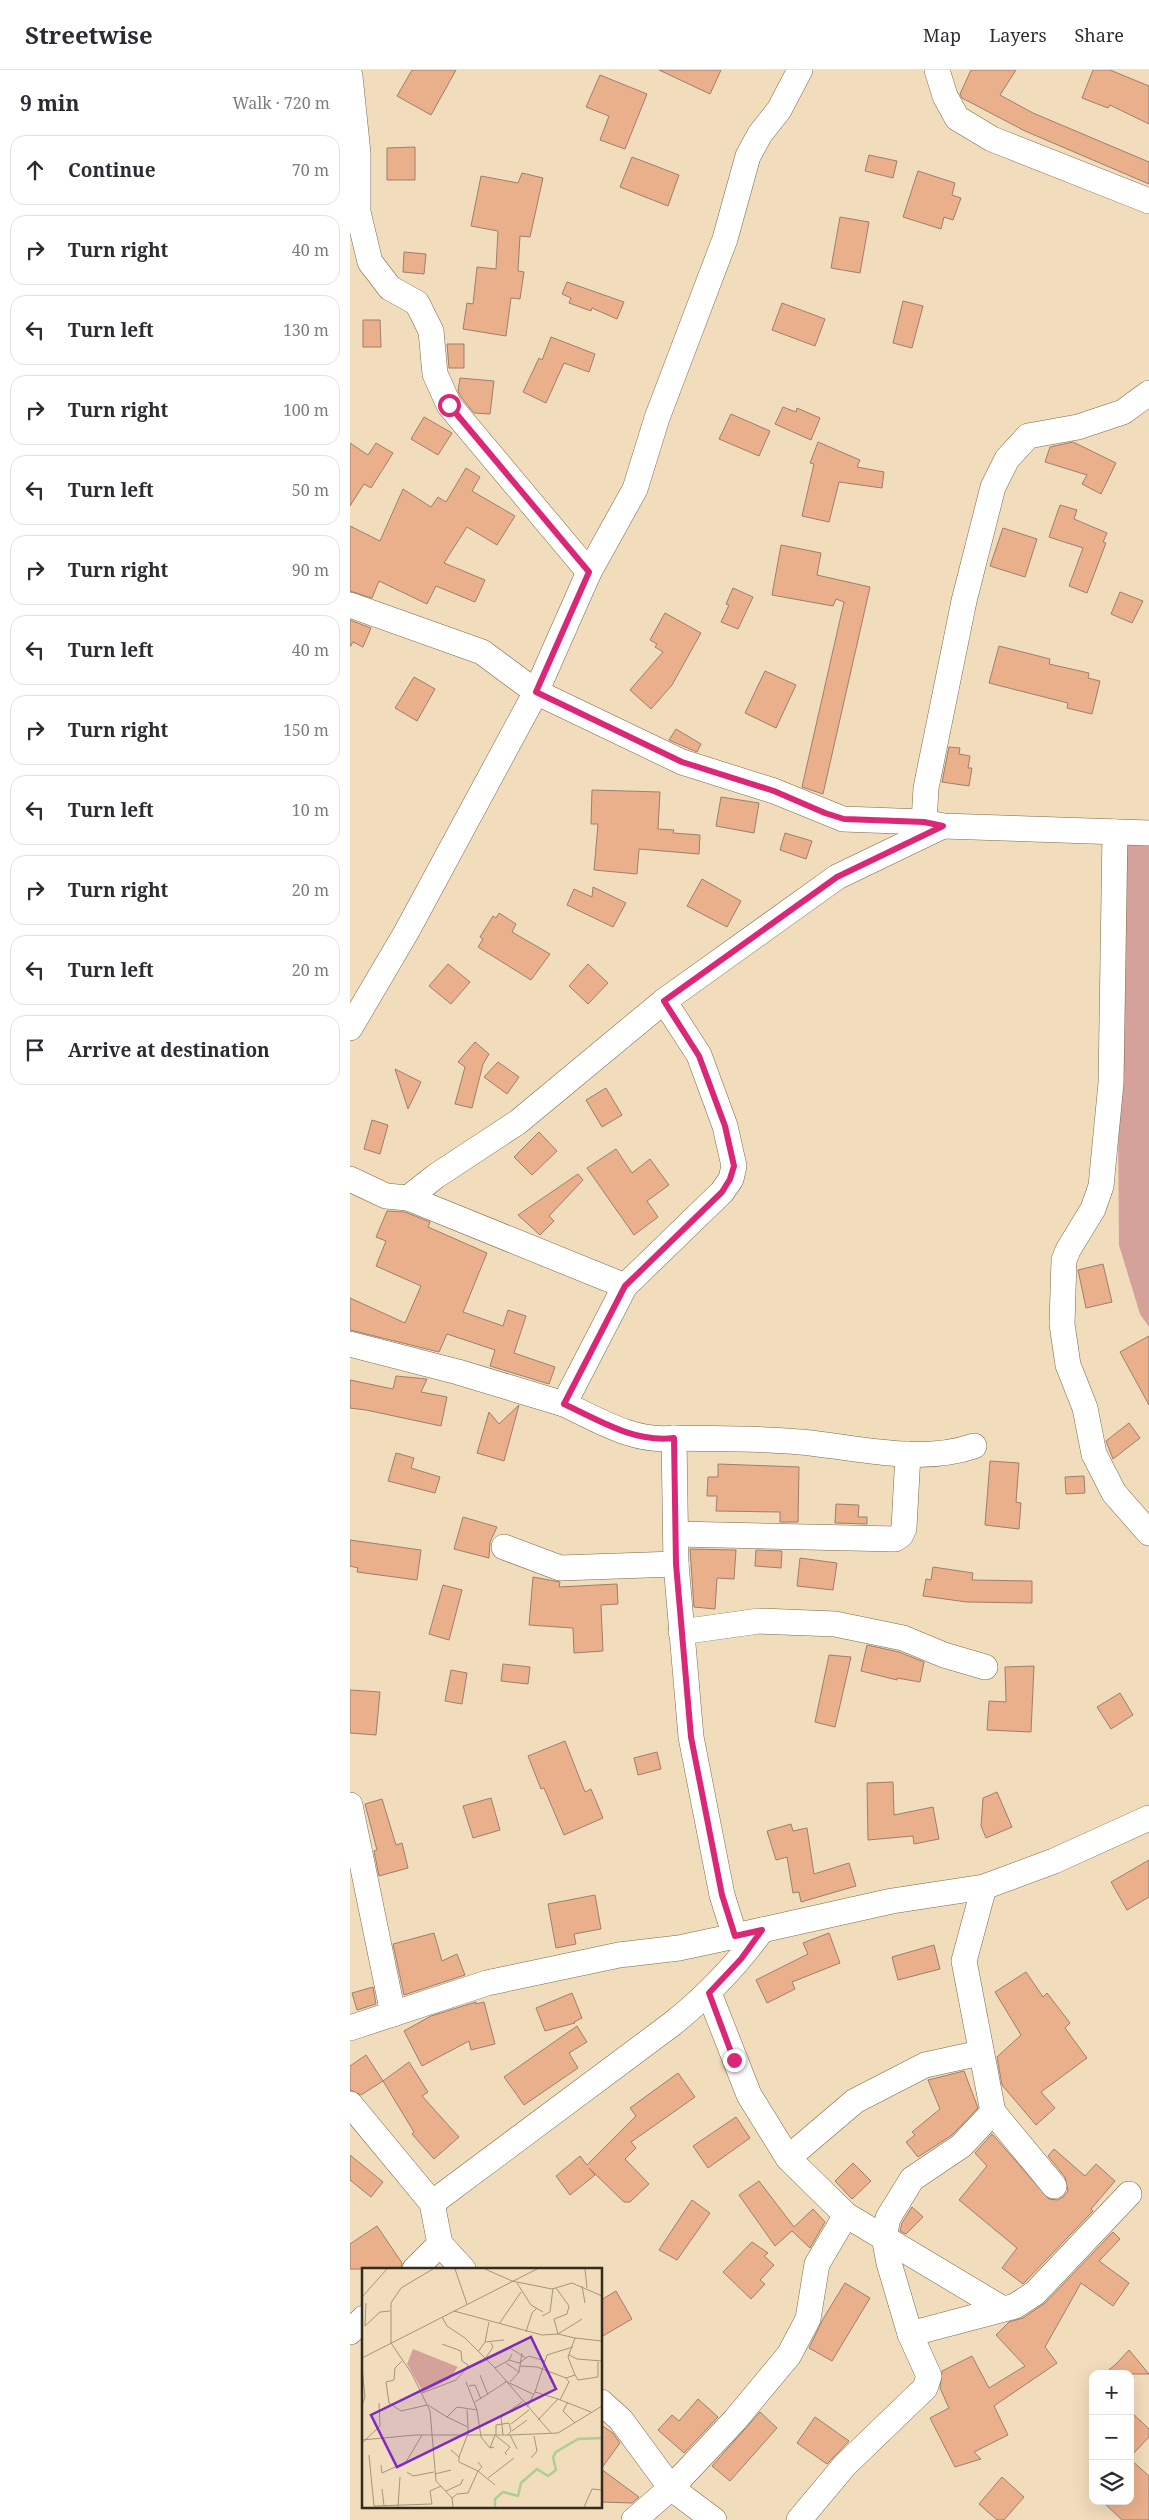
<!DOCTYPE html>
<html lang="en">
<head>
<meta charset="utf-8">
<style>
  :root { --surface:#fff; --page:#f2f2f3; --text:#2b2b33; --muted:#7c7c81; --line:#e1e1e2 }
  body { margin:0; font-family:"Noto Serif",serif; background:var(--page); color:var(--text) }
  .controls { position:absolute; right:15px; bottom:15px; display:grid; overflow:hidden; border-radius:10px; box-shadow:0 5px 20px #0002 }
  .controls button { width:45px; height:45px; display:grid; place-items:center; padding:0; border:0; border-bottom:1px solid var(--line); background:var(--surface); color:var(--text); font:25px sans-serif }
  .stop { position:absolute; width:15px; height:15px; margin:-11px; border:4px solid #db2777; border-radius:50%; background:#fff }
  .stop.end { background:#db2777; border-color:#fff; box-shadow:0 1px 5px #0008 }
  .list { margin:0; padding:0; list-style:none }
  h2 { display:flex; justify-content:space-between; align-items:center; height:65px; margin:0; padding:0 20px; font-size:21px }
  h2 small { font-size:16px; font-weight:400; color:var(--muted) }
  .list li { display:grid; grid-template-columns:32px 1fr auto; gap:15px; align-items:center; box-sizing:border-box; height:70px; margin:0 10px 10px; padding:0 10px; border:1px solid var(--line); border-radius:15px }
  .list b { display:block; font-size:19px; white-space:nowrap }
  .list em { font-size:16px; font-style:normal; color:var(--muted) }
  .icon { flex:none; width:28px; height:28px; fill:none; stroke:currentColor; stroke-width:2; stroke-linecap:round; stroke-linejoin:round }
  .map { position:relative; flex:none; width:799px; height:2450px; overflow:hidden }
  header { display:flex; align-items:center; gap:30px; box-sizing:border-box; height:70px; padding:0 25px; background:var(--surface); border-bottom:1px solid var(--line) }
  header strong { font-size:24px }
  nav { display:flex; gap:28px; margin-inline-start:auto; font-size:18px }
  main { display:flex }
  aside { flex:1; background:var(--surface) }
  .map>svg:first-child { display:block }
</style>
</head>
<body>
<header>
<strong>Streetwise</strong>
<nav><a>Map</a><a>Layers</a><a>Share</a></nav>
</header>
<main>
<aside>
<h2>9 min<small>Walk · 720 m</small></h2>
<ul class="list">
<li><svg class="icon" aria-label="ahead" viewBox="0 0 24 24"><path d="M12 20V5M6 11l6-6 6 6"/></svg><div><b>Continue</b></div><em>70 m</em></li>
<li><svg class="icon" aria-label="right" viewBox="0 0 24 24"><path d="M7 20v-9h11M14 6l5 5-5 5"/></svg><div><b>Turn right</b></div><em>40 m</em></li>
<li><svg class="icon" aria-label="left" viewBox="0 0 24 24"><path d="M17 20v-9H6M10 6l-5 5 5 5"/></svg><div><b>Turn left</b></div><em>130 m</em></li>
<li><svg class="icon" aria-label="right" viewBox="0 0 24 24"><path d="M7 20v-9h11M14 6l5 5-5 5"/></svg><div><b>Turn right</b></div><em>100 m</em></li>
<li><svg class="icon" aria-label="left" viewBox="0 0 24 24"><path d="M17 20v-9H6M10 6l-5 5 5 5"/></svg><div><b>Turn left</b></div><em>50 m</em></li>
<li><svg class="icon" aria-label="right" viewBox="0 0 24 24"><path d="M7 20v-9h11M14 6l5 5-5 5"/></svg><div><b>Turn right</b></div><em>90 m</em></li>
<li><svg class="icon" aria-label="left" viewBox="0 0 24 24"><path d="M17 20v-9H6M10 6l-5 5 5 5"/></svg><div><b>Turn left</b></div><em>40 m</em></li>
<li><svg class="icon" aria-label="right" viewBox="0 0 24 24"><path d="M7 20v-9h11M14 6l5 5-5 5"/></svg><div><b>Turn right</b></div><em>150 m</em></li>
<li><svg class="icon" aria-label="left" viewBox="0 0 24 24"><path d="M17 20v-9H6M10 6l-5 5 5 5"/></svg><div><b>Turn left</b></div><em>10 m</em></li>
<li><svg class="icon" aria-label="right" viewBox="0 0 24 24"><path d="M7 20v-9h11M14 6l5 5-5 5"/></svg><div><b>Turn right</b></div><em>20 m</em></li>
<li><svg class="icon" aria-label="left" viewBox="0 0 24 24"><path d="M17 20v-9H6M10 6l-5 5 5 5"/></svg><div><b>Turn left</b></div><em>20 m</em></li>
<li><svg class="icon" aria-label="arrive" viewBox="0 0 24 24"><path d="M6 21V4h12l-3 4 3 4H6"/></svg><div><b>Arrive at destination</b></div></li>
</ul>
</aside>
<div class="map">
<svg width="799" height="2450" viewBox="0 0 799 2450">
  <rect width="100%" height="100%" fill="#f1dcbb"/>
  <polygon fill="#d5a19b" points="799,773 799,1257 790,1244 769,1175 766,774"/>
  <g fill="#eaaf8b" stroke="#9f7f6c">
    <polygon points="62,0 106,0 81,45 47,26"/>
    <polygon points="309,0 371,0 360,24"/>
    <polygon points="621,0 666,0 650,25 683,43 799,92 799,114 675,61 612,28 610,24"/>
    <polygon points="743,0 760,0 799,16 799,54 760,35 758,38 732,28"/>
    <polygon points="250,5 297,24 275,79 250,70 259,46 236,37"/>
    <polygon points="65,77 65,110 37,110 37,78"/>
    <polygon points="519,85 547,91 543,108 515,101"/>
    <polygon points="282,87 329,105 318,136 270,117"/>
    <polygon points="568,101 605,113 602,125 611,128 603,150 594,147 591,159 553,147"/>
    <polygon points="172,103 193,108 180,167 170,166 168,201 174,202 170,229 161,228 156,266 113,259 117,233 123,234 127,197 146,199 148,161 121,156 131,106 168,113"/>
    <polygon points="490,147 519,152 510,203 481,198"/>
    <polygon points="54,182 76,184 74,204 53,202"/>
    <polygon points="217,212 274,232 267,249 242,238 241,241 219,233 221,228 212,224"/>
    <polygon points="553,231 573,236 562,278 543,273"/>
    <polygon points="432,233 475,249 465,276 422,260"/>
    <polygon points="13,250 30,250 31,277 13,277"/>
    <polygon points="201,267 245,284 239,302 214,293 196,333 173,322 189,288 192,290"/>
    <polygon points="97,274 114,274 114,298 99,298"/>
    <polygon points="110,308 144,311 140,344 124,343 111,327 108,321"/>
    <polygon points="433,337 446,342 447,338 470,348 461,370 425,354"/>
    <polygon points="381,344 420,361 409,386 369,369"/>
    <polygon points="74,347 102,363 88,385 61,369"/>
    <polygon points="468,372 510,390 507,397 534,402 532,418 489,412 479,452 452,446 464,394 460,393"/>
    <polygon points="723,372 766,393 751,424 732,414 737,405 695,392 700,377"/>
    <polygon points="0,373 18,385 26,373 43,383 21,418 14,414 0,436"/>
    <polygon points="116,398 130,407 122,421 165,446 147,475 117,457 94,493 135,510 125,532 86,516 77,534 29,511 22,528 0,521 0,456 30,471 53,419 81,437 88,427 96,432"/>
    <polygon points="710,435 727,440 724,449 757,463 753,472 756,473 737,523 719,516 733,478 699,467"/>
    <polygon points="653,458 687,469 675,507 640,496"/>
    <polygon points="431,475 471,483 467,505 520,517 473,724 452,717 494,532 486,529 483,536 422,525"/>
    <polygon points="383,518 403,527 388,559 371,552 379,535 376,534"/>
    <polygon points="770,522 793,531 782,553 761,544"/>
    <polygon points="315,543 351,563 322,615 301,639 280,620 313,582 305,577 307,574 300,570"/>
    <polygon points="0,550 21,558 13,577 3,572 0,577"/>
    <polygon points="649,576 700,589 699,594 739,603 738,608 750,611 742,644 717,638 718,633 639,613"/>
    <polygon points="415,601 446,615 426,658 395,643"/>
    <polygon points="64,607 85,619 67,651 45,638"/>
    <polygon points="326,659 351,674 347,682 319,670"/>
    <polygon points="599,677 610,678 609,684 620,686 618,698 622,698 619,716 592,712"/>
    <polygon points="242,720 310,722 308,759 324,760 323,763 350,765 349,784 289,779 287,804 244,800 248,754 241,754"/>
    <polygon points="371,727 409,733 404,763 366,756"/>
    <polygon points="435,763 462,771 456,789 430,780"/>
    <polygon points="352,809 391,831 377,857 337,836"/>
    <polygon points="243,817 276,833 263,857 217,835 224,819 242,827"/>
    <polygon points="149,843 166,854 162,862 200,884 181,910 128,877 133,869 130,867 143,846 146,848"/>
    <polygon points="98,894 120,912 101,934 79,916"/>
    <polygon points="238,894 258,913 238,934 219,916"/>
    <polygon points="125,972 139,984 133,994 122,1038 105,1034 115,997 108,992"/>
    <polygon points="148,992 169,1007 157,1024 134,1007"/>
    <polygon points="45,999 71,1012 58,1039"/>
    <polygon points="256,1018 272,1045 252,1057 236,1030"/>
    <polygon points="22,1050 38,1055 30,1084 14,1079"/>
    <polygon points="189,1062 207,1081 182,1105 164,1087"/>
    <polygon points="266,1079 282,1103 300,1089 319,1115 297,1131 308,1147 284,1165 237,1098"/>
    <polygon points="228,1104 233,1110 199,1146 204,1151 190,1165 168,1145"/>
    <polygon points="37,1141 55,1142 80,1152 78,1157 137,1183 113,1242 153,1256 158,1240 176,1246 164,1283 205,1297 199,1314 140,1296 145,1280 97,1264 89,1282 0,1260 0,1228 55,1253 71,1216 26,1196 36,1171 26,1167"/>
    <polygon points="753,1194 762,1232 736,1238 728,1200"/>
    <polygon points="799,1266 799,1335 770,1282"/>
    <polygon points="46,1306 77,1309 71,1322 97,1327 91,1356 16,1340 0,1338 0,1310 43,1319"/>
    <polygon points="169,1335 154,1391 127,1383 139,1342 149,1354"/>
    <polygon points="779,1353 790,1368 763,1389 756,1371"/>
    <polygon points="46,1383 64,1388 61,1398 90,1407 85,1423 38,1411"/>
    <polygon points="640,1391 669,1393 666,1432 671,1433 669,1459 635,1455"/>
    <polygon points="368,1394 449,1397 448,1452 430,1452 430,1442 366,1441 367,1426 357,1426 358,1407 368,1407"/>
    <polygon points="734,1406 735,1423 716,1424 715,1407"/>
    <polygon points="486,1434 509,1435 508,1447 517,1447 517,1454 485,1453"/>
    <polygon points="113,1447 147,1457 140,1472 139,1488 104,1479"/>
    <polygon points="0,1470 71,1480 67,1510 7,1502 8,1498 0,1496"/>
    <polygon points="340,1479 386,1480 384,1509 367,1508 365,1539 344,1537"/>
    <polygon points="406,1480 432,1481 431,1498 405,1496"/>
    <polygon points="450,1488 487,1493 483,1520 447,1516"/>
    <polygon points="583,1497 623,1503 622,1510 682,1511 682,1533 617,1532 573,1526 576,1509 581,1510"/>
    <polygon points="183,1507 210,1512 209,1517 267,1514 268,1534 251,1535 253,1581 224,1583 223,1558 179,1555"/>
    <polygon points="93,1515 112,1520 99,1570 79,1564"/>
    <polygon points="517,1575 549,1582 574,1592 570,1612 547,1608 547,1610 511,1601"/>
    <polygon points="479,1585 501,1587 485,1657 465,1652"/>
    <polygon points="153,1594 180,1597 178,1614 151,1611"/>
    <polygon points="684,1596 681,1662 637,1660 639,1631 656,1632 655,1597"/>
    <polygon points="101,1600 117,1603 112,1634 95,1631"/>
    <polygon points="0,1620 30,1622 26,1665 0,1663"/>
    <polygon points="770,1623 783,1645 761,1659 747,1637"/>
    <polygon points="215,1671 235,1722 241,1719 253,1748 214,1765 194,1718 191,1719 178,1686"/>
    <polygon points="307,1682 311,1699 288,1705 284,1688"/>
    <polygon points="543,1712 544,1745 583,1737 589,1769 564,1774 563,1766 518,1770 517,1713"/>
    <polygon points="647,1722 662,1757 636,1768 631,1756 633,1728"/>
    <polygon points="141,1728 150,1760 123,1768 113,1736"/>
    <polygon points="32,1729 46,1775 52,1773 58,1798 29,1806 24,1781 27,1780 15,1734"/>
    <polygon points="441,1754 443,1761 457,1758 464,1804 499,1793 506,1816 451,1832 449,1822 443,1823 437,1787 426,1790 417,1761"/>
    <polygon points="799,1790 799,1827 777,1840 761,1812"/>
    <polygon points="245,1825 251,1859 224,1864 226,1874 206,1878 198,1834"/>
    <polygon points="84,1863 92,1891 107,1884 115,1905 54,1925 43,1874"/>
    <polygon points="479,1863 490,1893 442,1912 445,1919 417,1933 406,1910 458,1884 453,1873"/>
    <polygon points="584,1875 590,1899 548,1910 542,1887"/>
    <polygon points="676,1902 693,1927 697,1923 720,1953 715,1958 737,1988 691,2022 705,2038 686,2055 652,2015 647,1987 671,1965 645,1922"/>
    <polygon points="23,1917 26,1934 7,1940 2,1923"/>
    <polygon points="222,1923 232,1948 224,1952 225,1953 195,1961 186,1938"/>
    <polygon points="126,1932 126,1934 134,1932 145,1974 121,1980 119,1971 72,1996 54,1961 81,1946"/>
    <polygon points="227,1956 237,1972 219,1983 228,1998 174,2035 154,2007"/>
    <polygon points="16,1985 33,2011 11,2025 0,2020 0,1996"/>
    <polygon points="59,1992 78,2022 72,2026 109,2067 84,2089 62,2064 64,2062 33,2011"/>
    <polygon points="614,2001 628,2038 602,2065 568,2087 556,2072 565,2065 562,2062 590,2039 578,2010"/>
    <polygon points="328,2003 345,2027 281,2072 286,2078 275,2089 299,2114 280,2132 274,2132 239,2098 245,2105 220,2125 206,2106 230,2086 237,2095 286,2046 280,2038"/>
    <polygon points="386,2047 400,2068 358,2098 343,2076"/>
    <polygon points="642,2064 699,2129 707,2130 713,2127 718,2121 715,2107 698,2086 704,2079 735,2106 746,2094 765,2111 741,2139 743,2141 673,2214 652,2198 667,2178 609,2130 637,2096 625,2083"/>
    <polygon points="0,2085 33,2112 21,2127 0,2110"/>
    <polygon points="503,2093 521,2111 502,2129 485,2111"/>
    <polygon points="409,2111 444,2157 463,2139 475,2152 460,2178 442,2161 425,2176 389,2125"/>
    <polygon points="342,2130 360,2143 327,2190 309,2180"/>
    <polygon points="562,2137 573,2147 556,2164 550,2161 552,2153"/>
    <polygon points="27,2156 52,2193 51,2199 0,2199 0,2174"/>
    <polygon points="763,2162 770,2169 749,2191 779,2213 763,2236 731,2213 695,2277 707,2293 644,2336 658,2365 624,2382 631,2389 605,2397 580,2348 599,2338 590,2318 592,2301 622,2286 639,2318 675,2296 646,2265 659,2252 673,2248 695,2233"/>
    <polygon points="402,2172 418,2183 414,2186 424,2195 410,2210 415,2214 401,2229 373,2202"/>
    <polygon points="495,2213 520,2228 482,2291 459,2278 473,2249"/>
    <polygon points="266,2221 282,2249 251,2267 251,2230"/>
    <polygon points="779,2280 799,2304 754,2304 766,2294"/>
    <polygon points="348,2329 368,2347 334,2383 308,2360 322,2345 329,2351"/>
    <polygon points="780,2341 799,2359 799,2367 780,2387"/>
    <polygon points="410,2342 427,2358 380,2411 362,2396"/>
    <polygon points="465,2347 499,2371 477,2394 447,2373"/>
    <polygon points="251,2355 263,2363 270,2373 251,2399"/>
    <polygon points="780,2389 799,2406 799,2450 772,2450 752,2431 780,2431"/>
    <polygon points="251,2399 289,2427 282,2433 251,2432"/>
    <polygon points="652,2407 674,2427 654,2450 647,2450 629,2434"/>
  </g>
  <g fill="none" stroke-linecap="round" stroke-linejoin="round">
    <g stroke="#7b694c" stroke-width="26">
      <g id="street">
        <polyline points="587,0 595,26 607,48 642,69 799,131"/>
        <polyline points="0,6 8,83 8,142 20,192 40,218 67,233 81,261 85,304 99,335 239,502"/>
        <polyline points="0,535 132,582 186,622 332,692 424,721 493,749 574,752 593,756 799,763"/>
        <polyline points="574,752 576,718 614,531 643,417 657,389 678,366 728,357 773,342 799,323"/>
        <path d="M 593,756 L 487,807 L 314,931 L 349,985 L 375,1056 L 384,1096 L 381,1109 L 372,1122 L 275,1216 L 214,1334 C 248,1350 285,1373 324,1368 C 365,1369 408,1368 450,1372 C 506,1377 569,1395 624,1376"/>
        <polyline points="765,762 761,1013 751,1116 743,1139 718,1180 714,1190 712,1254 718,1295 735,1338 744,1384 764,1423 799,1463"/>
        <polyline points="0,958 57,861 186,622 239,502 285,419 307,348 375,169 398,86 410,64 429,40 450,0"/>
        <polyline points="0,1109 36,1126 58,1128 86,1106 168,1052 314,931"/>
        <polyline points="58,1128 275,1216"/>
        <polyline points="0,1274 108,1302 214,1334"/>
        <polyline points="324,1368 326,1494 341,1667 372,1825 385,1866"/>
        <polyline points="327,1464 545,1469 551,1465 554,1458 558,1384"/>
        <polyline points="154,1477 210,1498 326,1494"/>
        <polyline points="331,1562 409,1551 485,1554 553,1568 594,1585 635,1597"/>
        <polyline points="0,1735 43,1944"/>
        <polyline points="634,1817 614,1891 643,2042 704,2116"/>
        <polyline points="359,1923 399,2025 438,2088 496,2145 653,2239"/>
        <polyline points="0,1958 137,1913 269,1885 329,1878 385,1866 542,1831 634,1817 704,1791 799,1748"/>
        <polyline points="0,2034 82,2133 90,2174 65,2199"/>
        <polyline points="438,2088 505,2031 575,1995 630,1983"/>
        <path d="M 82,2133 L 322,1954 C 357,1926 386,1896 412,1860"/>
        <polyline points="90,2174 113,2199"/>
        <polyline points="0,2262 14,2248"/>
        <polyline points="560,2264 665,2236 685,2223 779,2124"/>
        <polyline points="251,2332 271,2350 321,2418 364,2450"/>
        <polyline points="284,2450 321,2418 385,2350 439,2285 458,2249 467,2194 496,2145"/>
        <polyline points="449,2450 495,2395 575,2318 579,2306 560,2264 539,2193 534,2167 538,2148 562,2109 611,2076 643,2042"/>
      </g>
    </g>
    <use href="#street" stroke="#fff" stroke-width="25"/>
  </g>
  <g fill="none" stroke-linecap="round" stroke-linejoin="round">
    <path stroke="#db2777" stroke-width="6" d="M 99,335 L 239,502 L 186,622 L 332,692 L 424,721 L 475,743 L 494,749 L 574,752 L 593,756 L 487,807 L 314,931 L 349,986 L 375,1056 L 384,1096 L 380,1109 L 372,1122 L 275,1216 L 214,1334 C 248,1350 285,1373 324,1368 L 326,1494 L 341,1667 L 372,1825 L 385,1866 L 412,1860 L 391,1889 L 359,1923 L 384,1990"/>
  </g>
  <g transform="translate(12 2198)">
    <rect width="240" height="240" fill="#f1dcbb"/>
    <path d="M 51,81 L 96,99 L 87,111 L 61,124 L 45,96 Z" fill="#d5a19b"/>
    <path fill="none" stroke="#afce94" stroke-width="2.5" d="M 133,239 L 133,231 L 141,224 L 156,228 L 159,215 L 175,201 L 186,208 L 194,202 L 191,189 L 194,184 L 216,171 L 240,170"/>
    <path fill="none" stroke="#a5957c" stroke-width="1" d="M 93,1 L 105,36M 123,1 L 150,13 L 190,21 L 210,15 L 240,28M 223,1 L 225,20M 155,15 L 169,37 L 181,44M 220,18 L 223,35M 194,20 L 207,38 L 205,46 L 192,51 L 196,66 L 213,70M 0,29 L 25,1M 4,35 L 3,58 L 18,44 L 28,43M 92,43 L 180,67 L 196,66 L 220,51M 180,48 L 188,44 L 191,20M 80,49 L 85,58 L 103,70 L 133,100 L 189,165M 137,56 L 159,24M 164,64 L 170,45 L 175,40M 123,74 L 142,72M 29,75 L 50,106 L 68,143 L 74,213 L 90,230 L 91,239M 29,75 L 29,35 L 39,20 L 71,1M 148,80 L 164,90M 116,84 L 123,74 L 127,54M 207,87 L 215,91 L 240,93M 0,90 L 175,1M 123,91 L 131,79 L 129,75M 147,92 L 157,95 L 167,88 L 183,93M 40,93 L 33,100 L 32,112 L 24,114 L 27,135 L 39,143 L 65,137M 144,95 L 157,104M 158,98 L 175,99 L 204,110 L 207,114 L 198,132M 0,100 L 3,129 L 0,137M 133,100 L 147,92 L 150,86M 118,107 L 126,127M 213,107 L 206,89 L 213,70 L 240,73M 204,110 L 213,107 L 216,112 L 236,109 L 236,94M 143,113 L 171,126M 148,114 L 157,104 L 160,85M 107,118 L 113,117 L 119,131M 173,124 L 185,87 L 211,79M 60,125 L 94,112 L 104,101 L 106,97 L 100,93 L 99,83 L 80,76M 113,134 L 144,114M 206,134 L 201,143 L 213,155M 66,137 L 85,149 L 95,139 L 115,142 L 104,114M 165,139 L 173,124 L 196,131M 105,142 L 106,159M 115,142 L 119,169 L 128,180M 85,149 L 106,159 L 106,168M 176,152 L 196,131 L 229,144M 149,156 L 167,142M 150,163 L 165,152M 134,167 L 134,157 L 147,155 L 149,163 L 146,167M 141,167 L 139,149 L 160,134M 148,167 L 196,165 L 240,138M 0,172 L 53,167 L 148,167 L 155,181M 0,175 L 18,158 L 17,135M 132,179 L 128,180 L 133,167 L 148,179 L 143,185 L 145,187M 89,182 L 97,189 L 97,194 L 116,203 L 106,225 L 95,226 L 90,230M 7,187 L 12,238 L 70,236 L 68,223 L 79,218M 97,189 L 105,168M 169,190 L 175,183 L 172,168M 116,194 L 120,199 L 116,203 L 133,217M 19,197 L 20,205 L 44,194 L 60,167M 45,204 L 51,208 L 72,204M 73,206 L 89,202M 126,210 L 152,190M 20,221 L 22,238M 84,223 L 99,216 L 101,211M 36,239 L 38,209M 222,239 L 230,221 L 240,222"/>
    <path fill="#7b2cbf" fill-opacity="0.15" stroke="#7b2cbf" stroke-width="2.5" d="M 169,69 L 194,121 L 35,199 L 9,147 Z"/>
    <rect width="240" height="240" fill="none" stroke="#332b1e" stroke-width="2.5"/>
  </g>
</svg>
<div class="controls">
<button>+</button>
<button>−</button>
<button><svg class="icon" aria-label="layers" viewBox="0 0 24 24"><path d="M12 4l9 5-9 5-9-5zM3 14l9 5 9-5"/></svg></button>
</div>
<div class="stop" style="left:99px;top:335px"></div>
<div class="stop end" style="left:384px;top:1990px"></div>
</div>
</main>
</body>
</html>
